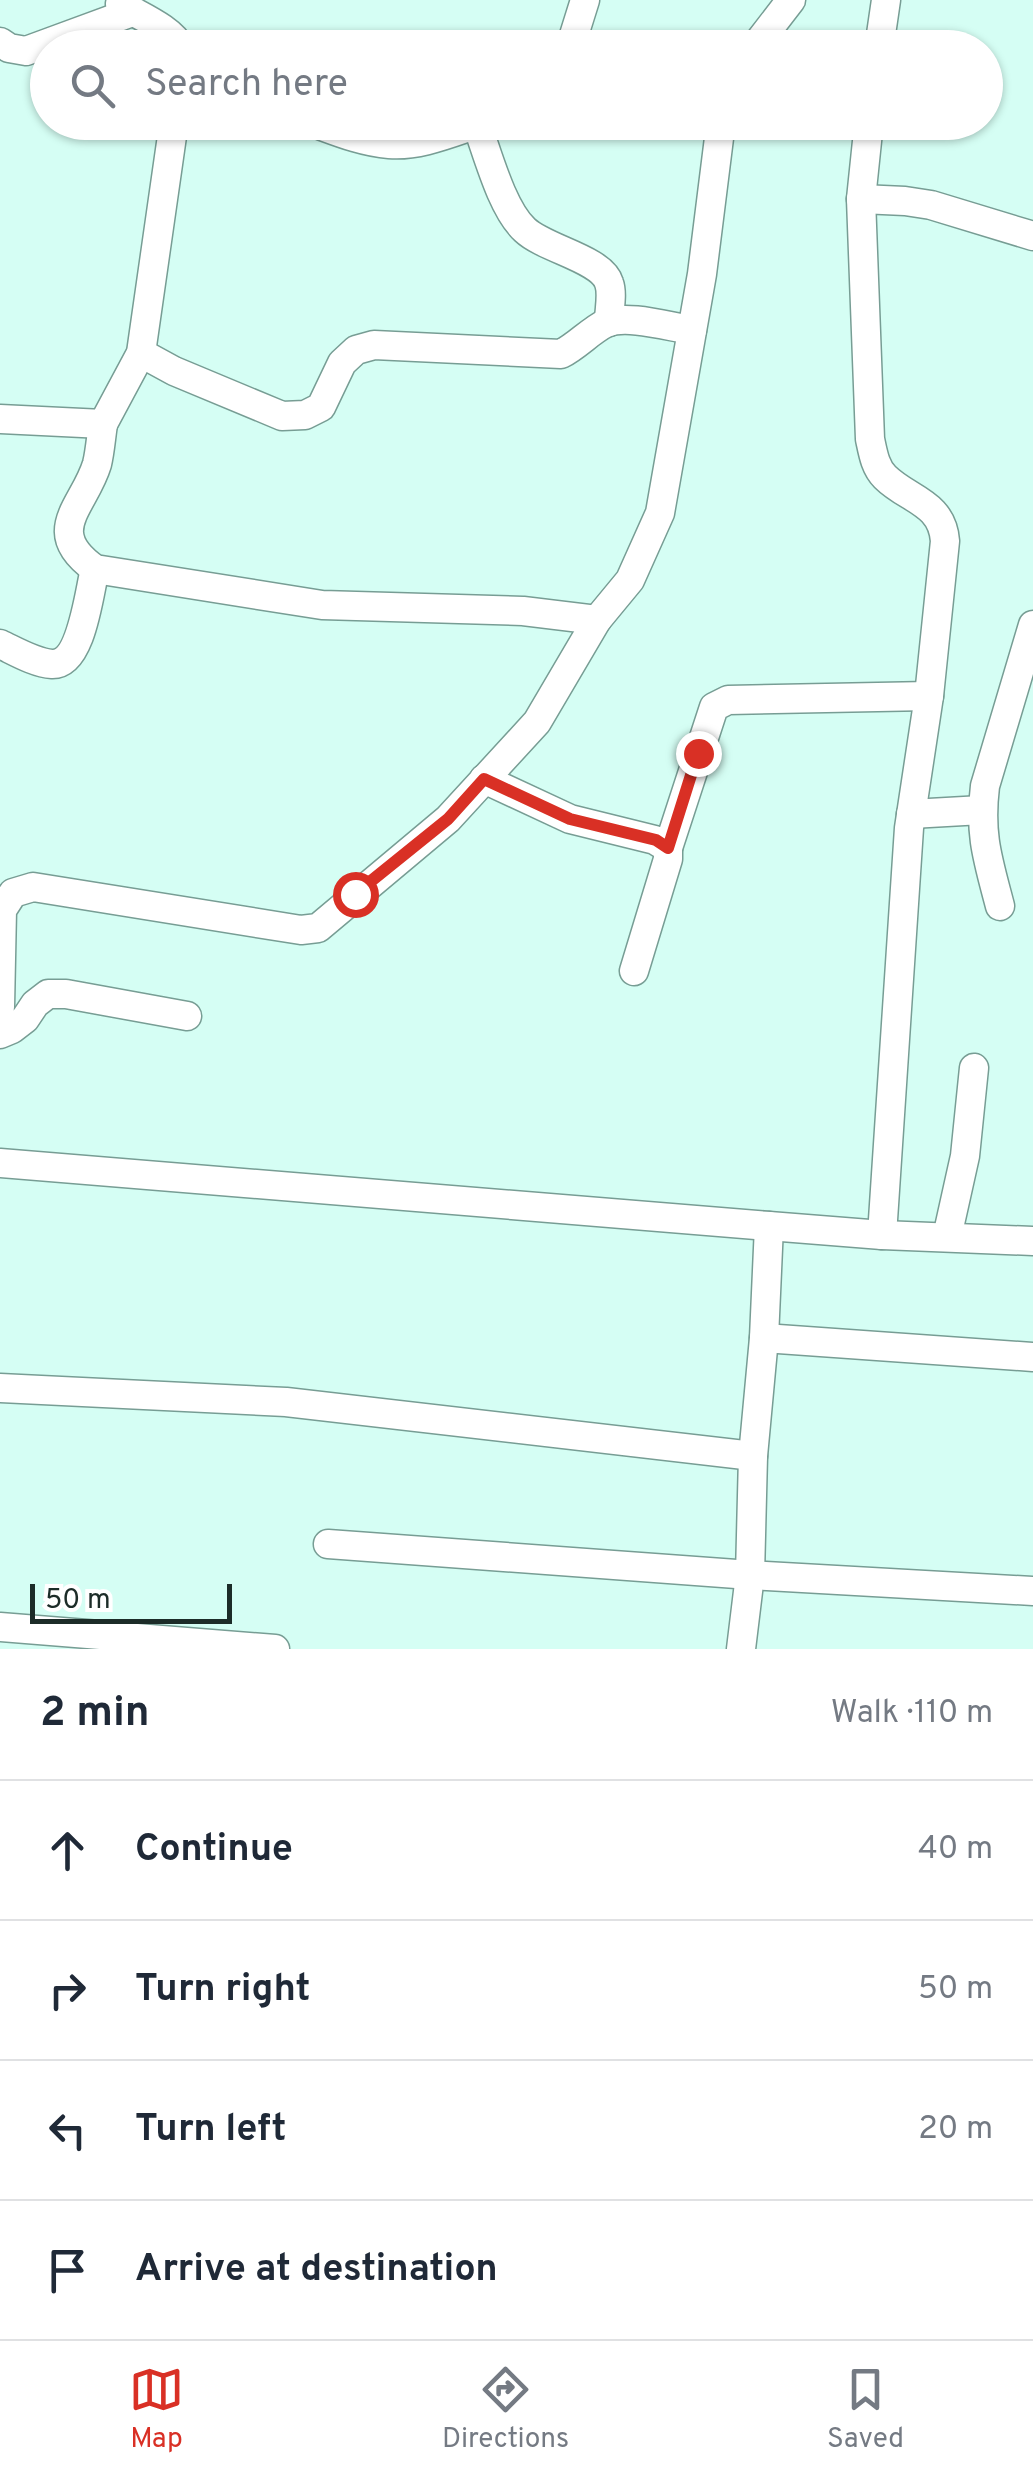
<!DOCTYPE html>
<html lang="en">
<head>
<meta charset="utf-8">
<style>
  :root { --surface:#fff; --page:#f2f2f3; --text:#1f2937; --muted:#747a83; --line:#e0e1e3; --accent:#d93025 }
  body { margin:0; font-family:Overpass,sans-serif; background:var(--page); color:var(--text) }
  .scale { position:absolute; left:30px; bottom:25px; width:202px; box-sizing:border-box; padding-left:10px; border:5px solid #1c2c28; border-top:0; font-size:28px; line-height:35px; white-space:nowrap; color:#1c2c28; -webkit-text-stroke:8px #fff; paint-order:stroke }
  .stop { position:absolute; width:30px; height:30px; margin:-22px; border:8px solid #d93025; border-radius:50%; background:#fff }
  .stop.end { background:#d93025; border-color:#fff; box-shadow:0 2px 10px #0008 }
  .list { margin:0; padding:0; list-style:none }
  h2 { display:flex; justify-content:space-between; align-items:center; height:130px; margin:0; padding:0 40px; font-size:42px }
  h2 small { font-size:32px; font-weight:400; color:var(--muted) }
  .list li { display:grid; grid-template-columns:65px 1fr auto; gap:30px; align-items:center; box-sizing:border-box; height:140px; padding:0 40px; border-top:2px solid var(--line) }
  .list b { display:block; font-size:38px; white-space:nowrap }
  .list em { font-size:32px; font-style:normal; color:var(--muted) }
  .icon { flex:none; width:55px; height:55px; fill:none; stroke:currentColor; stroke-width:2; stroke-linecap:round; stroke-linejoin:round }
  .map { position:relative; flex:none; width:1033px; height:1649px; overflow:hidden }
  .search { position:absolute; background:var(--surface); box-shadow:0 2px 8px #0004; left:30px; right:30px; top:30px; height:110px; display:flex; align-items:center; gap:25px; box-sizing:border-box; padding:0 35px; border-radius:55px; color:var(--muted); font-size:38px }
  .sheet { height:690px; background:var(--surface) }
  nav { display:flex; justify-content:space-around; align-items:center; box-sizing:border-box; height:140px; border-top:2px solid var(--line); background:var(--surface); font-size:28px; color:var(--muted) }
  nav a { display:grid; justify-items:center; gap:5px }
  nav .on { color:var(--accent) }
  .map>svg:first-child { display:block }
</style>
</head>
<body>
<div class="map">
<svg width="1033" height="1649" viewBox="0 0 1033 1649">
  <rect width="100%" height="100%" fill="#d5fef4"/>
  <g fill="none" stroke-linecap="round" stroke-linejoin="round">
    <g stroke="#779d94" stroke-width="31">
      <g id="minor">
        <path d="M 120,4 C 139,16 171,28 181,48"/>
        <polyline points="0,42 9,48 26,51 132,12"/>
        <polyline points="570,48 585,0"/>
        <polyline points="754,48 791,0"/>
        <polyline points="879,48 886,0"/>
        <path d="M 311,122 C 336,131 362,142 389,144 C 420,147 455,131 484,122"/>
        <path d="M 869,122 L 861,199 L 870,439 C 873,453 875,467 885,477 C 908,500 942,502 945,541 L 929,696 L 909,828 L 882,1235"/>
        <path d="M 477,125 C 488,155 502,209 525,230 C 545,249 602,259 609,283 C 613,294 609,310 609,322"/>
        <polyline points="861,199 905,201 931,205 1033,236"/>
        <path d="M 141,353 L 174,371 L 282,416 L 305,415 L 321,407 L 342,363 L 356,350 L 374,345 L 561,354 C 577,346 590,331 606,323 C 627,314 670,327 692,330"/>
        <polyline points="0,419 103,424 141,353 174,122"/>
        <path d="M 103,424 C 101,437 100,452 97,464 C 84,507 42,531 95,569 L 322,605 L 523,611 L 597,620"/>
        <path d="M 0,644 C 15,651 35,663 52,664 C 82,665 89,592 95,569"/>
        <polyline points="484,779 570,819 655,840 668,848 668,859 634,971"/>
        <polyline points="911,814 982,810"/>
        <polyline points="668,848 714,707 728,700 929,696"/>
        <path d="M 1000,906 C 988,860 979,835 985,786 L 1033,625"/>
        <polyline points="0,1007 2,910 13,893 33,887 301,930 318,928 448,819 537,722 597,620 630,580 660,513 702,274 721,122"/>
        <polyline points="0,1034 12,1029 25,1019 35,1004 48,994 66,994 187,1016"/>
        <polyline points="0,1163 769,1226 882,1235 1033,1241"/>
        <polyline points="947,1237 965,1156 974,1068"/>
        <polyline points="764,1338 1033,1357"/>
        <polyline points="0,1388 286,1402 753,1456"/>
        <polyline points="328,1544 750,1575 1033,1591"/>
        <polyline points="0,1627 275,1649"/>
        <polyline points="741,1649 750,1575 753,1456 764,1338 769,1226"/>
      </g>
    </g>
    <use href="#minor" stroke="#fff" stroke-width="28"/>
  </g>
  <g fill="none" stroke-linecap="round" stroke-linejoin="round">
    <polyline stroke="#d93025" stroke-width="12" points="355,894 448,819 484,779 570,819 656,840 668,848 698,753"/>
  </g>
</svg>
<div class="scale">50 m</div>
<div class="stop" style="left:355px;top:894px"></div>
<div class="stop end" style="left:698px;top:753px"></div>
<div class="search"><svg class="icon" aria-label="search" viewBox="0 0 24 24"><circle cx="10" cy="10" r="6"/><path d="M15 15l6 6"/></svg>Search here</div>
</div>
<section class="sheet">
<h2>2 min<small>Walk · 110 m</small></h2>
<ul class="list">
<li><svg class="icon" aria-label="ahead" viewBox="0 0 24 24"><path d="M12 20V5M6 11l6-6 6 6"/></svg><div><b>Continue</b></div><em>40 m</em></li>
<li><svg class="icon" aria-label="right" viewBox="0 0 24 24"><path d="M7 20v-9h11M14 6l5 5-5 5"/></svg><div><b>Turn right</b></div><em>50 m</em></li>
<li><svg class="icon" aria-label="left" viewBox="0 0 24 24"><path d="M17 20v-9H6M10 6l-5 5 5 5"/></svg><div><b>Turn left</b></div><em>20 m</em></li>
<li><svg class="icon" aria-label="arrive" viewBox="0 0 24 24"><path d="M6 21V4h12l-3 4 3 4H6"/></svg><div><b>Arrive at destination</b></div></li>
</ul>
</section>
<nav>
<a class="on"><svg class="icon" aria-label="map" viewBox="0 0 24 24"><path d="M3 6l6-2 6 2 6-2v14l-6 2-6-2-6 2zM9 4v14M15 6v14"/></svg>Map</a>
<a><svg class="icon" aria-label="directions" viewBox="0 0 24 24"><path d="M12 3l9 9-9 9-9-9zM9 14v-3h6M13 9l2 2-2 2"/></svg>Directions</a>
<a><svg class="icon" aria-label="saved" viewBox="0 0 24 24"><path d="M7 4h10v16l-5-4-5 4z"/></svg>Saved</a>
</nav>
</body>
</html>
